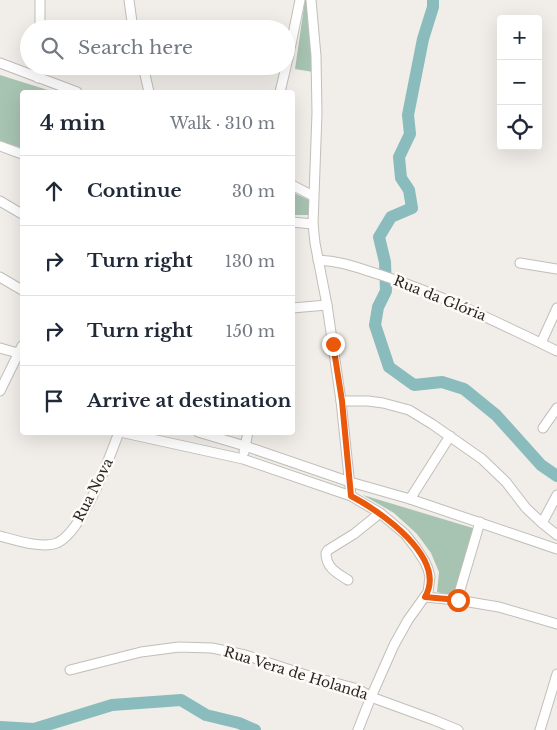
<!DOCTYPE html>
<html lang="en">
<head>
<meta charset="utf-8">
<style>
  :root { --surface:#fff; --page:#f2f2f3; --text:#1f2937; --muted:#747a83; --line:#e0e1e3 }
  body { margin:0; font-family:"Libre Baskerville",serif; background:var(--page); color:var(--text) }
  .controls { position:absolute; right:15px; top:15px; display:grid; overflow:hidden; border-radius:5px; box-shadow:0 5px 20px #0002 }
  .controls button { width:45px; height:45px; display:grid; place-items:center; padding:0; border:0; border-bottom:1px solid var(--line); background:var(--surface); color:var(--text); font:25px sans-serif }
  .stop { position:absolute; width:15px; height:15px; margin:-11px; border:4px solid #ea580c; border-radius:50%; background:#fff }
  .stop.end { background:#ea580c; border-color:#fff; box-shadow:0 1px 5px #0008 }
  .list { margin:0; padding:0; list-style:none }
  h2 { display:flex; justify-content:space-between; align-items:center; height:65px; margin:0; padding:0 20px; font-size:21px }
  h2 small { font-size:16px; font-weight:400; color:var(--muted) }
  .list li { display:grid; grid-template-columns:32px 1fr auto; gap:15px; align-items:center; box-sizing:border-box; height:70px; padding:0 20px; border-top:1px solid var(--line) }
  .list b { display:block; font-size:19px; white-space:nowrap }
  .list em { font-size:16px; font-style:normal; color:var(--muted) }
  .icon { flex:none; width:28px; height:28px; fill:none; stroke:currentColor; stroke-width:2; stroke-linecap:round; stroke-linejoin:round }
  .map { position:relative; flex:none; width:557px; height:730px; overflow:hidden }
  .search { position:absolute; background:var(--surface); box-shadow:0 5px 20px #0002; left:20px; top:20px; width:275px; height:55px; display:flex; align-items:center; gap:12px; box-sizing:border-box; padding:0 18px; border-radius:28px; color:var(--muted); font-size:19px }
  .panel { position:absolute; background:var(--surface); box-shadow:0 5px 20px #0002; left:20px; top:90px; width:275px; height:345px; border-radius:5px }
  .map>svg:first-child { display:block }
</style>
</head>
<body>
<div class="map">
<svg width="557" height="730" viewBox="0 0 557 730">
  <rect width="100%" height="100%" fill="#f1ede9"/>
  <g fill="#a7c3b2">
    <polygon points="305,0 306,0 313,72 295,69"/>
    <polygon points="0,75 54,92 22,92 22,148 0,141"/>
    <polygon points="292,192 311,201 309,215 293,215"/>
    <polygon points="363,495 476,529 458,597 437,592 439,572 431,553 417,534 394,513"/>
  </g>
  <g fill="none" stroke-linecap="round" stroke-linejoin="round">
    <g stroke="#8abcbd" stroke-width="12">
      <polyline points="433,0 433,7 423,39 408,115 410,134 399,157 401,178 409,190 412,208 391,217 379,237 385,262 386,291 378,307 375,325 389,367 414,385 442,382 464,389 496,415 541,465 557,476"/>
      <polyline points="0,727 34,729 112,705 181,700 206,715 239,723 255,730"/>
    </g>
    <g stroke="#c2beba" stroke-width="11">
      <g id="minor">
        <polyline points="129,0 133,29"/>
        <polyline points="311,0 316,56 317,113 313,224 315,243 327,305 341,401 351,496"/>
        <polyline points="40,29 40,0"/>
        <polyline points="0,63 77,92"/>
        <polyline points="143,66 149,92"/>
        <polyline points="38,78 39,66"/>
        <polyline points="280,92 289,54 300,0"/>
        <polyline points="0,146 22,154"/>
        <polyline points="292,185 313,196"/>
        <polyline points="0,201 22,214"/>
        <polyline points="292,222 313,224"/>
        <path d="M 318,260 C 342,261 358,268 381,275 C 442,295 499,323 557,351"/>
        <polyline points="520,263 557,269"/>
        <polyline points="0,277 22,290"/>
        <polyline points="292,308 327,305"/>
        <polyline points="541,343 557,308"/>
        <polyline points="0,348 18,353"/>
        <polyline points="0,391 22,346"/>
        <polyline points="341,401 368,401 383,403 409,410 432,424 482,459 506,482 526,508 542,523 557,535"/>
        <polyline points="543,428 557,408"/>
        <polyline points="120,432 243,459 351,496 380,513 405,534 416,548 425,562 428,569 430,577 428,592 408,620 394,645 371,697 358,730"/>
        <polyline points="198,432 245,446 350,482 410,499 557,549"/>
        <polyline points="244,452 248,432"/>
        <polyline points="410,499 450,436"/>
        <polyline points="542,523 557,495"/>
        <path d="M 0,536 C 15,540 42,549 57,543 C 83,531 109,459 119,432"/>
        <path d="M 348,580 C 337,573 326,568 326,553 L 328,550 L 354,534 L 380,513"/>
        <polyline points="425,597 457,600 499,607 557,624"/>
        <polyline points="457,600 480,522"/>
        <polyline points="70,670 141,652 179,647 212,648 245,655 309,676 358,689 371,697 434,720 458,730"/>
        <polyline points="540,730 557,674"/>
      </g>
    </g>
    <use href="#minor" stroke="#fff" stroke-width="9"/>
  </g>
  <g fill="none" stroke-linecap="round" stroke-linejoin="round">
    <path stroke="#ea580c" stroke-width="6" d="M 333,344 L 342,401 L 351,496 C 380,511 448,558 425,597 L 458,600"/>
  </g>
  <g text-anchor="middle" stroke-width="5" stroke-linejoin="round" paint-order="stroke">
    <g font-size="14" fill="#292726" stroke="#fffaf6">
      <text transform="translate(440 298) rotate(22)" y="5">Rua da Glória</text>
      <text transform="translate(93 490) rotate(-63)" y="5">Rua Nova</text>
      <text transform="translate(296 673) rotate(17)" y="5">Rua Vera de Holanda</text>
    </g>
  </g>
</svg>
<div class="controls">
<button>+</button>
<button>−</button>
<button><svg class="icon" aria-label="locate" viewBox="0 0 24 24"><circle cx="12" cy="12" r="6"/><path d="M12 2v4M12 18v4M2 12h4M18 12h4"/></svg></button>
</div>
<div class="stop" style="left:458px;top:600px"></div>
<div class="stop end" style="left:333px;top:344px"></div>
<div class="search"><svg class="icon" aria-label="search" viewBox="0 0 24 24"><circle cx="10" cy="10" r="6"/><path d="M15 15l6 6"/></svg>Search here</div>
<section class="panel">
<h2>4 min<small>Walk · 310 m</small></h2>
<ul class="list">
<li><svg class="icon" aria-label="ahead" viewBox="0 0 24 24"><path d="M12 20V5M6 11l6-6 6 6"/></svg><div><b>Continue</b></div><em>30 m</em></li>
<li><svg class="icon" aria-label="right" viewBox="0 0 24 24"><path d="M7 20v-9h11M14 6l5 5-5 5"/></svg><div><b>Turn right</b></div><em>130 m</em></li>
<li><svg class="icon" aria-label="right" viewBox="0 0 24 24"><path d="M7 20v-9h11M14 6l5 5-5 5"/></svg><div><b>Turn right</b></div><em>150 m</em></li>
<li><svg class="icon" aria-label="arrive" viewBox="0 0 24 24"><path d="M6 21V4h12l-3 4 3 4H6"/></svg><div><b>Arrive at destination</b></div></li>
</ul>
</section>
</div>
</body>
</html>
